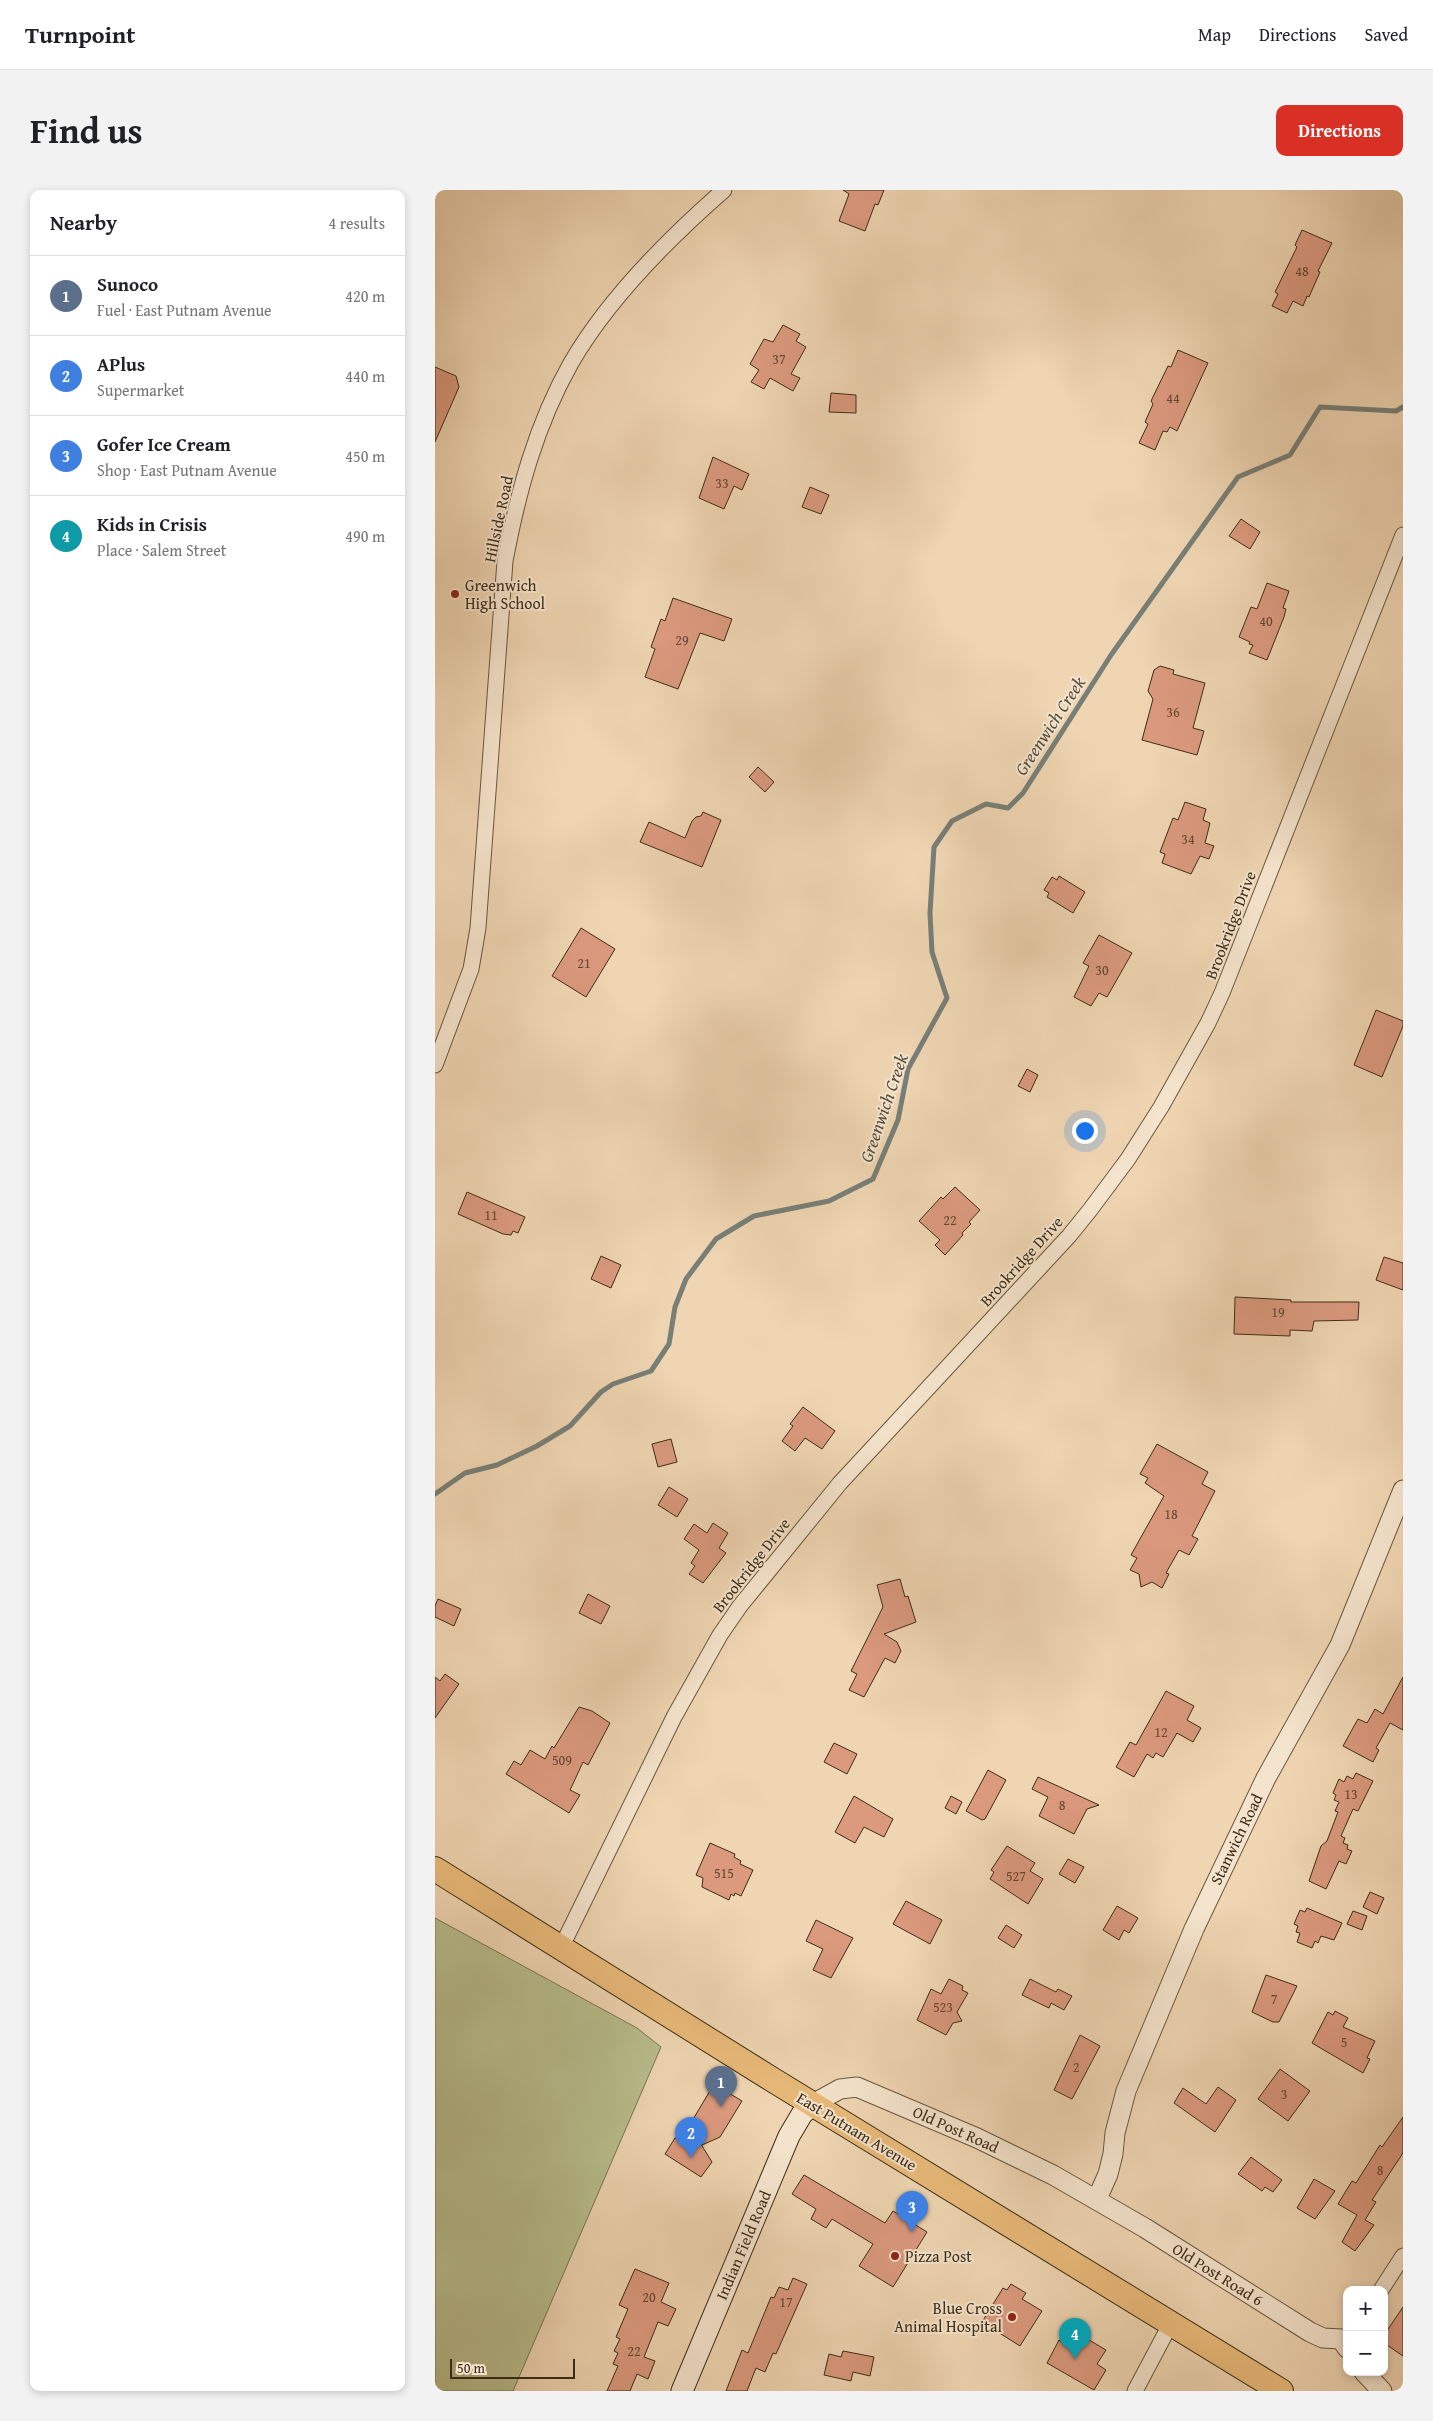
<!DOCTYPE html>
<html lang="en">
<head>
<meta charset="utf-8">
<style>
  :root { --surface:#fff; --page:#f2f2f2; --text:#202124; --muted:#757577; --line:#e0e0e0; --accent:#d93025 }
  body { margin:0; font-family:"Gentium Book Plus",serif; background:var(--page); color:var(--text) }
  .controls { position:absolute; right:15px; bottom:15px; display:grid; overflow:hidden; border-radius:10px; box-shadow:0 2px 8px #0003 }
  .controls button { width:45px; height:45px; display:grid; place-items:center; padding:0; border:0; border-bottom:1px solid var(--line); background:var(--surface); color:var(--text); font:25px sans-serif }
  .scale { position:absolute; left:15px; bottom:12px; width:125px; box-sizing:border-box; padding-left:5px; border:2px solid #3d2d17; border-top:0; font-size:14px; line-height:18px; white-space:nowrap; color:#3d2d17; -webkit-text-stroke:4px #f5e4cd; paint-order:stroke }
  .you { position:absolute; left:649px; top:940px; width:18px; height:18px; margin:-12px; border:4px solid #fff; border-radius:50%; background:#1a73e8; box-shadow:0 0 0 8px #1a73e833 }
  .badge { display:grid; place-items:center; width:32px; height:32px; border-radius:50%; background:var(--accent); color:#fff; font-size:16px; font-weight:700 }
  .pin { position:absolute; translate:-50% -41px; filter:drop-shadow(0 1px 2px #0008) }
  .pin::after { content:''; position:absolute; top:26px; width:18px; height:15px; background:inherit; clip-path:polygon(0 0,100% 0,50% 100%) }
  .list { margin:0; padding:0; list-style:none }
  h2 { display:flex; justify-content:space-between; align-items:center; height:65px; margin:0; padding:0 20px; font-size:21px }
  h2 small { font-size:16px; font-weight:400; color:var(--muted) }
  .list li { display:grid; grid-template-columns:32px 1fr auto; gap:15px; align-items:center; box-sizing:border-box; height:80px; padding:0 20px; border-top:1px solid var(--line) }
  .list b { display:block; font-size:19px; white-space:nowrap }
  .list p { margin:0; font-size:16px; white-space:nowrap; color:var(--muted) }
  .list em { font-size:16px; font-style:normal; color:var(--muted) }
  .map { position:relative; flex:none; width:968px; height:2201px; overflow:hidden; border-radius:10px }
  header { display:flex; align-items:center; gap:30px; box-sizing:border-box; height:70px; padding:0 25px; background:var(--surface); border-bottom:1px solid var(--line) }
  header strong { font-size:24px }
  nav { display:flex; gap:28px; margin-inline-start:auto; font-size:18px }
  .intro { display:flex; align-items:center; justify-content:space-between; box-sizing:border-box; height:120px; padding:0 30px }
  h1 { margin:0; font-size:35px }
  .button { padding:12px 22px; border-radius:10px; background:var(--accent); color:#fff; font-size:18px; font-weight:700 }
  main { display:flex; gap:30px; padding:0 30px }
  aside { flex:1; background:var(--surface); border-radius:10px; box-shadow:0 2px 8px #0003 }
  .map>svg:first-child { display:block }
</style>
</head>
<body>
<header>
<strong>Turnpoint</strong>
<nav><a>Map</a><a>Directions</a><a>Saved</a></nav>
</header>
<div class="intro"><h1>Find us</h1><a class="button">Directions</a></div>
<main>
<aside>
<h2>Nearby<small>4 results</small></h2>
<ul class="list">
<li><span class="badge" style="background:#5c6f8a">1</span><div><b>Sunoco</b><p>Fuel · East Putnam Avenue</p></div><em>420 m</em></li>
<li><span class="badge" style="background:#3f7fe0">2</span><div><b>APlus</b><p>Supermarket</p></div><em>440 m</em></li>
<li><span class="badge" style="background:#3f7fe0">3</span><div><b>Gofer Ice Cream</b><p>Shop · East Putnam Avenue</p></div><em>450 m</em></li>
<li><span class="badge" style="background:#0f9aa8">4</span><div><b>Kids in Crisis</b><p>Place · Salem Street</p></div><em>490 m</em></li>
</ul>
</aside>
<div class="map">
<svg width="968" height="2201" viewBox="0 0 968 2201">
  <rect width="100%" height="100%" fill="#efd5b2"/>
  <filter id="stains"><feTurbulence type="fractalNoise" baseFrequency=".004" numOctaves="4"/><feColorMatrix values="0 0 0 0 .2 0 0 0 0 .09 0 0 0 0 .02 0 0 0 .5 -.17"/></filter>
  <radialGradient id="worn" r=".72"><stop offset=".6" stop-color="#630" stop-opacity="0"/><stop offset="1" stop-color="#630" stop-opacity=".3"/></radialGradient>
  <polygon fill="#b8bd8d" stroke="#7a7552" points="0,1728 202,1838 226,1857 78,2201 0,2201"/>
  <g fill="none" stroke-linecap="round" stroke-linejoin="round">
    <polyline stroke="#787f78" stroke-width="5" points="0,1304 30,1283 62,1275 102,1256 135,1236 166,1202 178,1194 216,1181 234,1154 240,1117 251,1089 281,1049 319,1026 394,1011 438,989 463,930 473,879 512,808 497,762 495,723 499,657 517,631 551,614 573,618 588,603 676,465 803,287 855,265 885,217 961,221 968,217"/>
  </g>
  <g fill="#db997e" stroke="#3d2d17">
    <polygon points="408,0 449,0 443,15 440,14 430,41 404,31 414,4"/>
    <polygon points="867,40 897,53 883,81 885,82 874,107 872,106 868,116 858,111 852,123 837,116 843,104 840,102 862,57 860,55"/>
    <polygon points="348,135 365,144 361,151 371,157 356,184 365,188 358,201 335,188 329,199 316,192 324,180 315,174 329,149 338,152"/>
    <polygon points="743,160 773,173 742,241 735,237 732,242 728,241 720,260 704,253 713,234 710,232 718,214 716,211 733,176 736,177"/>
    <polygon points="0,177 21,186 24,197 0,252"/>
    <polygon points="396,203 421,205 421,223 394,222"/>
    <polygon points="278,267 314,284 307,300 299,296 289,319 264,308"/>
    <polygon points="375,297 394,305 386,324 367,317"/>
    <polygon points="806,329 825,342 815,359 794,346"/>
    <polygon points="832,393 854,401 848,418 851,419 849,427 832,470 814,463 818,455 814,454 815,452 804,447 816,417 822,419"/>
    <polygon points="238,408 297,429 289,451 265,443 243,499 210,487 220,459 216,457 226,429 230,431"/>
    <polygon points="725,476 739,480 738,484 770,493 758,538 769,541 762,565 707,550 718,509 713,501 719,480"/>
    <polygon points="323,577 339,592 330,602 314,587"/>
    <polygon points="750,612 771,619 768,630 775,633 770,653 779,656 774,669 765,666 756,684 727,673 730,664 725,662 738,628 743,630"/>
    <polygon points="268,622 286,630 267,677 205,652 214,632 250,648 257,631 261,627 266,626"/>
    <polygon points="624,686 650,702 638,723 612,707 614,703 609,700 617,687 622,690"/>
    <polygon points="146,738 180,759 151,807 117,786"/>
    <polygon points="664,745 697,763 672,807 664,803 656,816 639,807 654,776 648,773"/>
    <polygon points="941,820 968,831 968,836 947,887 919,875"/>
    <polygon points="592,879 603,885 595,902 583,896"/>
    <polygon points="520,997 545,1020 534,1032 536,1034 527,1043 528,1045 510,1065 500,1055 505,1050 484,1031 506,1007 508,1009"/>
    <polygon points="32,1002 90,1027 83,1043 78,1041 76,1045 68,1044 23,1024"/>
    <polygon points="166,1066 186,1075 176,1098 156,1089"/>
    <polygon points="949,1067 968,1073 968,1100 941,1090"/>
    <polygon points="800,1107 856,1110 856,1112 924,1112 923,1130 879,1131 877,1141 855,1140 855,1146 799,1144"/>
    <polygon points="368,1217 400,1241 387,1259 370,1248 360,1261 347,1251 358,1236 355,1234"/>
    <polygon points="236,1249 242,1272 223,1277 217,1254"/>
    <polygon points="722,1254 773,1282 767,1294 780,1301 757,1346 763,1349 754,1365 744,1360 731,1383 734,1384 727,1398 717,1392 706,1397 704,1384 695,1380 702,1368 696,1365 729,1306 710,1293 713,1288 705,1284"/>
    <polygon points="234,1297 253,1309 242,1327 223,1315"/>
    <polygon points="278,1333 293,1343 284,1358 291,1363 268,1393 254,1384 260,1376 256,1373 264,1360 249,1349 259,1334 272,1343"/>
    <polygon points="465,1389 470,1407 473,1406 481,1432 449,1444 462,1452 466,1461 460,1473 450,1468 429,1507 414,1500 422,1484 416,1481 448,1417 442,1395"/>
    <polygon points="153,1404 175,1416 166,1434 144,1423"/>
    <polygon points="3,1409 26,1419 19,1436 0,1427 0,1416"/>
    <polygon points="10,1484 24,1494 0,1528 0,1487 5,1491"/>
    <polygon points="968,1487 968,1540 955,1533 941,1558 944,1560 938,1572 908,1556 923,1529 932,1533 940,1519 948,1524"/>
    <polygon points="731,1501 759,1516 752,1530 766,1538 758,1552 742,1543 728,1567 721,1563 718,1568 712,1564 699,1587 681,1577 695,1552 701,1555"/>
    <polygon points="144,1517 157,1521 175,1533 153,1575 148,1572 137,1596 135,1600 145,1605 134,1623 71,1584 79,1571 86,1575 95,1560 110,1569 117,1556 119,1558"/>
    <polygon points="399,1553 422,1564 412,1584 389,1572"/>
    <polygon points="553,1580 571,1590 550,1629 547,1630 531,1621"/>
    <polygon points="921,1583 938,1591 923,1621 918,1619 906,1646 910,1648 908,1653 913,1655 912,1659 917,1661 911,1674 904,1671 891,1699 874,1691 886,1656 892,1651 903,1622 900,1621 904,1612 899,1610 901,1605 898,1603 904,1589 909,1592 912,1586 918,1589"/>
    <polygon points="603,1587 664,1615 652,1619 639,1644 604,1626 613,1607 597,1599"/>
    <polygon points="419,1606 458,1629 449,1647 429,1637 420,1653 400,1642"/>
    <polygon points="516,1606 527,1612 521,1624 510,1618"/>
    <polygon points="275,1653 300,1664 299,1667 306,1671 305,1674 318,1680 306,1706 300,1703 299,1706 296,1704 294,1710 267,1697 268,1688 261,1685"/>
    <polygon points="572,1656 600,1673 595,1681 608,1689 593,1714 555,1689 559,1682 556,1680"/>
    <polygon points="633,1669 649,1677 640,1693 624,1684"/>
    <polygon points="935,1702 949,1708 942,1724 928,1717"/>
    <polygon points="471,1711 507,1730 495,1754 458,1734"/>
    <polygon points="682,1716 703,1728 694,1743 689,1740 684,1750 668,1740"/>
    <polygon points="872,1718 907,1733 899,1750 886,1746 883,1753 880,1751 877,1758 862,1752 865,1743 861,1742 863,1736 859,1734 865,1720 870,1722"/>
    <polygon points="918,1721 932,1726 927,1740 912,1734"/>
    <polygon points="381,1730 418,1748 396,1788 378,1780 388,1759 371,1751"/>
    <polygon points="571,1735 587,1745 579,1758 563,1748"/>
    <polygon points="831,1785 862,1796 844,1832 838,1832 817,1822"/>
    <polygon points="514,1789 528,1796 527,1800 533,1803 522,1822 527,1831 518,1833 511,1845 482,1830 496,1799 506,1804"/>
    <polygon points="595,1789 621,1802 623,1799 637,1806 629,1820 616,1813 614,1818 587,1805"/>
    <polygon points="900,1821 913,1828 908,1837 940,1851 932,1868 935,1869 928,1883 877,1853 893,1822 898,1825"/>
    <polygon points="645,1845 665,1856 637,1909 619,1900"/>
    <polygon points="845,1879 875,1901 853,1931 823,1909"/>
    <polygon points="279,1894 307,1911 285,1947 267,1955 257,1931"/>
    <polygon points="783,1897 801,1910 780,1942 739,1913 748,1898 771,1914"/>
    <polygon points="968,1927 968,1963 937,2010 941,2012 930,2030 939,2035 920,2061 907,2052 922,2025 903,2014 917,1991 921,1993 945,1955 947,1957"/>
    <polygon points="240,1948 264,1951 277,1972 266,1987 230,1964"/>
    <polygon points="816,1967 847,1990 838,2002 830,1997 827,2001 803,1984"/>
    <polygon points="369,1985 450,2033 458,2021 492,2042 458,2097 424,2076 438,2054 397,2029 391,2038 376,2029 381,2019 357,2004"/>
    <polygon points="879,1989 900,2001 880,2029 862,2018"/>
    <polygon points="200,2079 234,2093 226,2112 241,2119 233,2136 223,2132 209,2167 220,2171 213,2189 202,2184 195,2201 172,2201 183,2176 178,2174 183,2163 179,2161 185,2149 181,2147 193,2119 184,2115"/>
    <polygon points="358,2088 372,2094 341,2164 338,2163 330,2182 321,2178 312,2201 291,2201 307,2160 313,2163 336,2107 339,2108 344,2097 353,2100"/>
    <polygon points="576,2094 591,2103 587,2109 607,2121 585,2156 547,2132 568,2098 572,2100"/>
    <polygon points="968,2117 968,2166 949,2153 949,2145"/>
    <polygon points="634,2140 638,2143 639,2141 671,2160 662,2174 671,2180 659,2200 612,2173 624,2150 627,2152"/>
    <polygon points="408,2161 439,2167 435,2186 418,2182 416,2191 389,2185 394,2164 406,2167"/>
  </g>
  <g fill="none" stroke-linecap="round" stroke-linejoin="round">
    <g stroke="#6a573e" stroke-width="17">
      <g id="minor">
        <path d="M 0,875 L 36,779 L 43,738 L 70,371 C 83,302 101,235 136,173 C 173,109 233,49 289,0"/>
        <polyline points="126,1758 239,1527 285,1445 305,1416 405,1293 634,1046 655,1020 693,969 726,917 773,833 787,803 968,345"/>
        <polyline points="946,2100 968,2066"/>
        <polyline points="700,2201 736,2133"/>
      </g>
    </g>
    <g stroke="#6a573e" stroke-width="21">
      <g id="tertiary">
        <polyline points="378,1914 405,1899 422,1897 542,1948 618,1985 710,2038 875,2142 888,2148 906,2149 912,2158"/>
        <polyline points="662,2009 673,1984 678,1964 680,1943 691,1901 759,1739 831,1588 905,1455 968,1300"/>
        <polyline points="929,2182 947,2201"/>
      </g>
    </g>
    <g stroke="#3d2d17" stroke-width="23">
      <polyline id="secondary" points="247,2201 354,1946 367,1924 378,1914"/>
    </g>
    <g stroke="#3d2d17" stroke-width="26">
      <polyline id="primary" points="0,1679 338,1890 846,2201"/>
    </g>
    <use href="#minor" stroke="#f5e4cd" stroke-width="15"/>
    <use href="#tertiary" stroke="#f5e4cd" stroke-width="19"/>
    <use href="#secondary" stroke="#f5e4cd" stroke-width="21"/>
    <use href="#primary" stroke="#e8ba79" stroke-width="24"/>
  </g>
  <g fill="#8f2418" stroke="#f5e4cd" stroke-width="2">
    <circle cx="20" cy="404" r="5"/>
    <circle cx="460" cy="2066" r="5"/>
    <circle cx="577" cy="2127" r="5"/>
  </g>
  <g text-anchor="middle" stroke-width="4" stroke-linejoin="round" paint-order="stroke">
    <g font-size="14" fill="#644831">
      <text x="867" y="86">48</text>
      <text x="344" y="174">37</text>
      <text x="738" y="213">44</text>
      <text x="287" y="298">33</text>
      <text x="831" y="436">40</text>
      <text x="247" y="455">29</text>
      <text x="738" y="527">36</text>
      <text x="753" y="654">34</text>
      <text x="149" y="778">21</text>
      <text x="667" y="785">30</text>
      <text x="56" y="1030">11</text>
      <text x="515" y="1035">22</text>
      <text x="843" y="1127">19</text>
      <text x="736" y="1329">18</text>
      <text x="726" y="1547">12</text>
      <text x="127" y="1575">509</text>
      <text x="916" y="1609">13</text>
      <text x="627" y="1620">8</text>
      <text x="289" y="1688">515</text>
      <text x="581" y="1691">527</text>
      <text x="839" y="1814">7</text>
      <text x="508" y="1822">523</text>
      <text x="909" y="1857">5</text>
      <text x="641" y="1882">2</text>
      <text x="849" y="1909">3</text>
      <text x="945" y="1985">8</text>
      <text x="214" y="2112">20</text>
      <text x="351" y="2117">17</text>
      <text x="199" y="2166">22</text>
    </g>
    <g font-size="16" fill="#3d2d17" stroke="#f5e4cd">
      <text transform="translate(63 329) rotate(-78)" y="6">Hillside Road</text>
      <text transform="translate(795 735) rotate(-69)" y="6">Brookridge Drive</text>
      <text transform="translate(586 1071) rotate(-48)" y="6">Brookridge Drive</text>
      <text transform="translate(316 1375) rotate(-52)" y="6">Brookridge Drive</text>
      <text transform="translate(801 1649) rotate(-64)" y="6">Stanwich Road</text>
      <text transform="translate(521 1939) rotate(24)" y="6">Old Post Road</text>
      <text transform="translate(422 1941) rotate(31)" y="6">East Putnam Avenue</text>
      <text transform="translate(308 2055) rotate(-67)" y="6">Indian Field Road</text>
      <text transform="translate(783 2084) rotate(32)" y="6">Old Post Road 6</text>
    </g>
    <g font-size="16" fill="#3d2d17" stroke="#f5e4cd" text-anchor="start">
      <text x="30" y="401">Greenwich<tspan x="30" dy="18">High School</tspan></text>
      <text x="470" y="2072">Pizza Post</text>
      <text x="567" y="2124" text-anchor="end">Blue Cross<tspan x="567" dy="18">Animal Hospital</tspan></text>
    </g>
    <g font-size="18" font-style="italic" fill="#564f40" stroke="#f5e4cd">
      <text transform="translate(615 536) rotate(-57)" y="6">Greenwich Creek</text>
      <text transform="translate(449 918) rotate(-71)" y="6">Greenwich Creek</text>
    </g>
  </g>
  <rect width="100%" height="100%" filter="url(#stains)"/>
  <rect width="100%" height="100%" fill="url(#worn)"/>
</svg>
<div class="controls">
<button>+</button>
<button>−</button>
</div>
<div class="scale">50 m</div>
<div class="you"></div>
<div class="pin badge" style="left:286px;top:1917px;background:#5c6f8a">1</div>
<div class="pin badge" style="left:256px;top:1968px;background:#3f7fe0">2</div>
<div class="pin badge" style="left:477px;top:2042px;background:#3f7fe0">3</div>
<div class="pin badge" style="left:640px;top:2169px;background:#0f9aa8">4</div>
</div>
</main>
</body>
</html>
